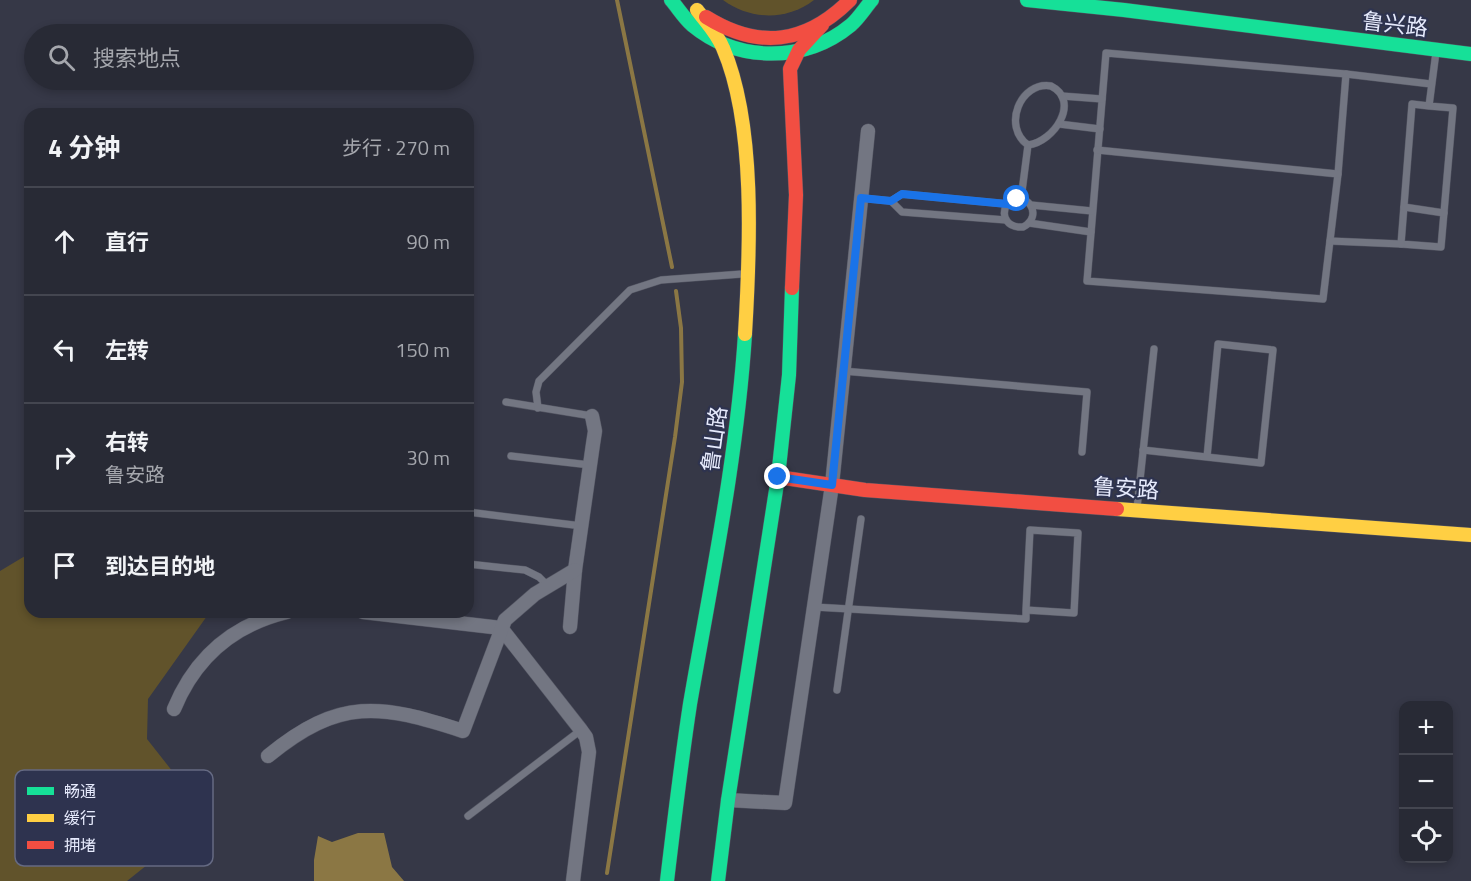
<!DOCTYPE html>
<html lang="zh">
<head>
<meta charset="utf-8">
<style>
  :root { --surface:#282a35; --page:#343641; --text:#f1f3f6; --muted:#a5a7ad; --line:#444650 }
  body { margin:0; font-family:"Titillium Web","Noto Sans SC",sans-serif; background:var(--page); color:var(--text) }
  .controls { position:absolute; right:18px; bottom:18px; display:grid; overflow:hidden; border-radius:12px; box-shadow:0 3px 9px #0003 }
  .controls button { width:54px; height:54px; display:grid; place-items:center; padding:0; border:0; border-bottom:2px solid var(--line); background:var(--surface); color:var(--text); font:30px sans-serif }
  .stop { position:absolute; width:18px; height:18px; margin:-14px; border:4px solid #1a73e8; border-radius:50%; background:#fff }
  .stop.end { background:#1a73e8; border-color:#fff; box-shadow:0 2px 6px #0008 }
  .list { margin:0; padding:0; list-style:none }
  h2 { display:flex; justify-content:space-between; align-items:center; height:78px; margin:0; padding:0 24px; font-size:26px }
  h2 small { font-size:20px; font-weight:400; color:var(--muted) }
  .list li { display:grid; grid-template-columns:39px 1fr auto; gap:18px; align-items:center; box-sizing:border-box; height:108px; padding:0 24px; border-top:2px solid var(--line) }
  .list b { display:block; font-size:22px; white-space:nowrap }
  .list p { margin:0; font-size:20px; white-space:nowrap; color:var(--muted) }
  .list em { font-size:20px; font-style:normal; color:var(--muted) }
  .icon { flex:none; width:33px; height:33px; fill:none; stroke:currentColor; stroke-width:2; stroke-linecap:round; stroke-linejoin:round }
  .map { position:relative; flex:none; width:1471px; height:881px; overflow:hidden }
  .search { position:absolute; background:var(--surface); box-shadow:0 3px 9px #0003; left:24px; top:24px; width:450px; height:66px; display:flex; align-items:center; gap:15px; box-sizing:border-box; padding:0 21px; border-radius:33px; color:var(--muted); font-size:22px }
  .panel { position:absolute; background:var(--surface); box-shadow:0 3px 9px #0003; left:24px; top:108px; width:450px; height:510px; border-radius:18px }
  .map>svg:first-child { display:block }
</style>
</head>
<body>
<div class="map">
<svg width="1471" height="881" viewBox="0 0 1471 881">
  <rect width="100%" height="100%" fill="#363847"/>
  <g fill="#61532b">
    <path d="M 723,0 L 814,0 C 787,21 750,20 723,0 Z"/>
    <polygon points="30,553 30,612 219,612 207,616 148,699 147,739 195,800 147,865 127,881 0,881 0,571"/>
  </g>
  <polygon fill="#8b7744" points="358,833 384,833 392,867 404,881 314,881 314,860 318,836 332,842"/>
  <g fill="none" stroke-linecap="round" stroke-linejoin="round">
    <g stroke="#8b7744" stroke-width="4">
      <polyline points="617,0 672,267"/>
      <polyline points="607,873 675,437 682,382 681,328 676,291"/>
    </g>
    <g stroke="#535562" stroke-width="8">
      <g id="lane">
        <polygon points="1106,53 1346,74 1338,174 1323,299 1087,281"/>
        <polyline points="1346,74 1431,84"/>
        <polyline points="1062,96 1102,99"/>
        <polyline points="1429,106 1412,104 1401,244 1441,247 1453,108 1429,106 1436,52"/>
        <polyline points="1059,124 1100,129"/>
        <polyline points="1097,150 1338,174"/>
        <polyline points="861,198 891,201 902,212 1006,220"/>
        <path d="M 1021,199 L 1028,145 C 1054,142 1081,101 1051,86 C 1020,81 1002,127 1028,145"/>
        <path d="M 891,201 L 902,194 L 1007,204 C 1026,187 1045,216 1023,227 C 1008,228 1000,217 1007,204"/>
        <polyline points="1031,205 1092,211"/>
        <polyline points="1404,207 1444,213"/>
        <polyline points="1029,223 1091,232"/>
        <polyline points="1330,241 1401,244"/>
        <polyline points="843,371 1087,392 1082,452"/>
        <polyline points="506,402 592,416"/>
        <polyline points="538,408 536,392 539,381 630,290 661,280 742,274"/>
        <polyline points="1143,450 1261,463 1273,350 1218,344 1207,457"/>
        <polyline points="511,456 590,465"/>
        <polyline points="1137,508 1154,349"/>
        <polyline points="468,512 582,526"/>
        <polyline points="468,564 525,570 539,577 548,586"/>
        <polyline points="814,607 1026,619 1026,610 1030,530 1078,533 1074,613 1026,610"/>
        <polyline points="837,690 861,519"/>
        <polyline points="468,816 581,730"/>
      </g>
    </g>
    <g stroke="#535562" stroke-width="15">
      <g id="street">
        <polyline points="363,612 501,628 581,730 586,737 589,752 573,881"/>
        <polyline points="570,627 575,570 593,444 595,431 592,416"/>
        <path d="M 174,709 C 195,658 233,625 287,612"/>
        <path d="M 268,756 C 340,697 380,704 463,731 L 505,620 L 535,594 L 575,570"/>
        <polyline points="728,800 785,803 832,485 868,131"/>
      </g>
    </g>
    <g stroke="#535562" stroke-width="15">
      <g id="fast">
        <path d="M 671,0 C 678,8 684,18 692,25 C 738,63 805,63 851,25 C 859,18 865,8 872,0"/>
        <polyline points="1027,0 1124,10 1471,54"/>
        <path d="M 667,881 C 674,822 681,763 690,704 C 711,582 737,459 745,334"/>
        <polyline points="718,881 728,800 778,477 789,375 792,288"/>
      </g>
    </g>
    <g stroke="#535562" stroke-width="15">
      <g id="slow">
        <path d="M 697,10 C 706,22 717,33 723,48 C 756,124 750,251 745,334"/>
        <polyline points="1117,509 1471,535"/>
      </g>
    </g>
    <g stroke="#535562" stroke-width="15">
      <g id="jam">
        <path d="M 706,17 C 759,50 806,44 850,0"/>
        <polyline points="792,288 796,195 790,69 799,50 822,25"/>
        <polyline points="778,477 865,490 1117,509"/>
      </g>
    </g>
    <use href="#lane" stroke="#737682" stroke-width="7"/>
    <use href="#street" stroke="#737682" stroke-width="14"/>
    <use href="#fast" stroke="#16e098" stroke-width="14"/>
    <use href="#slow" stroke="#ffcf43" stroke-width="14"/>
    <use href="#jam" stroke="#f24e42" stroke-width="14"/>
  </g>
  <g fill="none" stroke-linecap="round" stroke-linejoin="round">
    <polyline stroke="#1a73e8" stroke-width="8" points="778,477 832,485 861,198 891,201 902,194 1007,204 1017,199"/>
  </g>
  <g text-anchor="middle" stroke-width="4.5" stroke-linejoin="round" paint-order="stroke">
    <g font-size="22" fill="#e6eafc" stroke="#2e334f">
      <text transform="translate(1395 24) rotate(7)" y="8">鲁兴路</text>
      <text transform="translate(714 439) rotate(-82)" y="8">鲁山路</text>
      <text transform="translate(1126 488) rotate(4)" y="8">鲁安路</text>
    </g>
  </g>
  <rect x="15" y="770" width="198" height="96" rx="9" fill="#2e334f" stroke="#656a83" stroke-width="1.5"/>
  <rect x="27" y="787" width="27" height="8" fill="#16e098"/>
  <rect x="27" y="814" width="27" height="8" fill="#ffcf43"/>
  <rect x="27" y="841" width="27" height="8" fill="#f24e42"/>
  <g font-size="16" fill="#e6eafc">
    <text x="64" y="797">畅通</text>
    <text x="64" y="824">缓行</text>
    <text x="64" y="851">拥堵</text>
  </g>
</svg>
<div class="controls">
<button>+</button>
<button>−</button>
<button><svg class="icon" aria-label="locate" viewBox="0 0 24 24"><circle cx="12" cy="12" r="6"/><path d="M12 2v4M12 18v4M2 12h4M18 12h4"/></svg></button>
</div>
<div class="stop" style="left:1017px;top:199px"></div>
<div class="stop end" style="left:778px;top:477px"></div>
<div class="search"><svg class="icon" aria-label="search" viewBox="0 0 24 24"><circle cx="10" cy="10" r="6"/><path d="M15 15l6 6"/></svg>搜索地点</div>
<section class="panel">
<h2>4 分钟<small>步行 · 270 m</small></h2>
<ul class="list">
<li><svg class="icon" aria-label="ahead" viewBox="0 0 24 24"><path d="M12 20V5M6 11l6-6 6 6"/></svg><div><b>直行</b></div><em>90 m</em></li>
<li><svg class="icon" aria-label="left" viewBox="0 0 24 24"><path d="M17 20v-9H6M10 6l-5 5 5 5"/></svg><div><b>左转</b></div><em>150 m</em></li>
<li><svg class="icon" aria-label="right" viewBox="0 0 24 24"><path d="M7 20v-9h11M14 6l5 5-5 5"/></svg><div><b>右转</b><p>鲁安路</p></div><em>30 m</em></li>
<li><svg class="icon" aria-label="arrive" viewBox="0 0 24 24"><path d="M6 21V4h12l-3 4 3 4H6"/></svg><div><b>到达目的地</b></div></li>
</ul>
</section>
</div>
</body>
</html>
